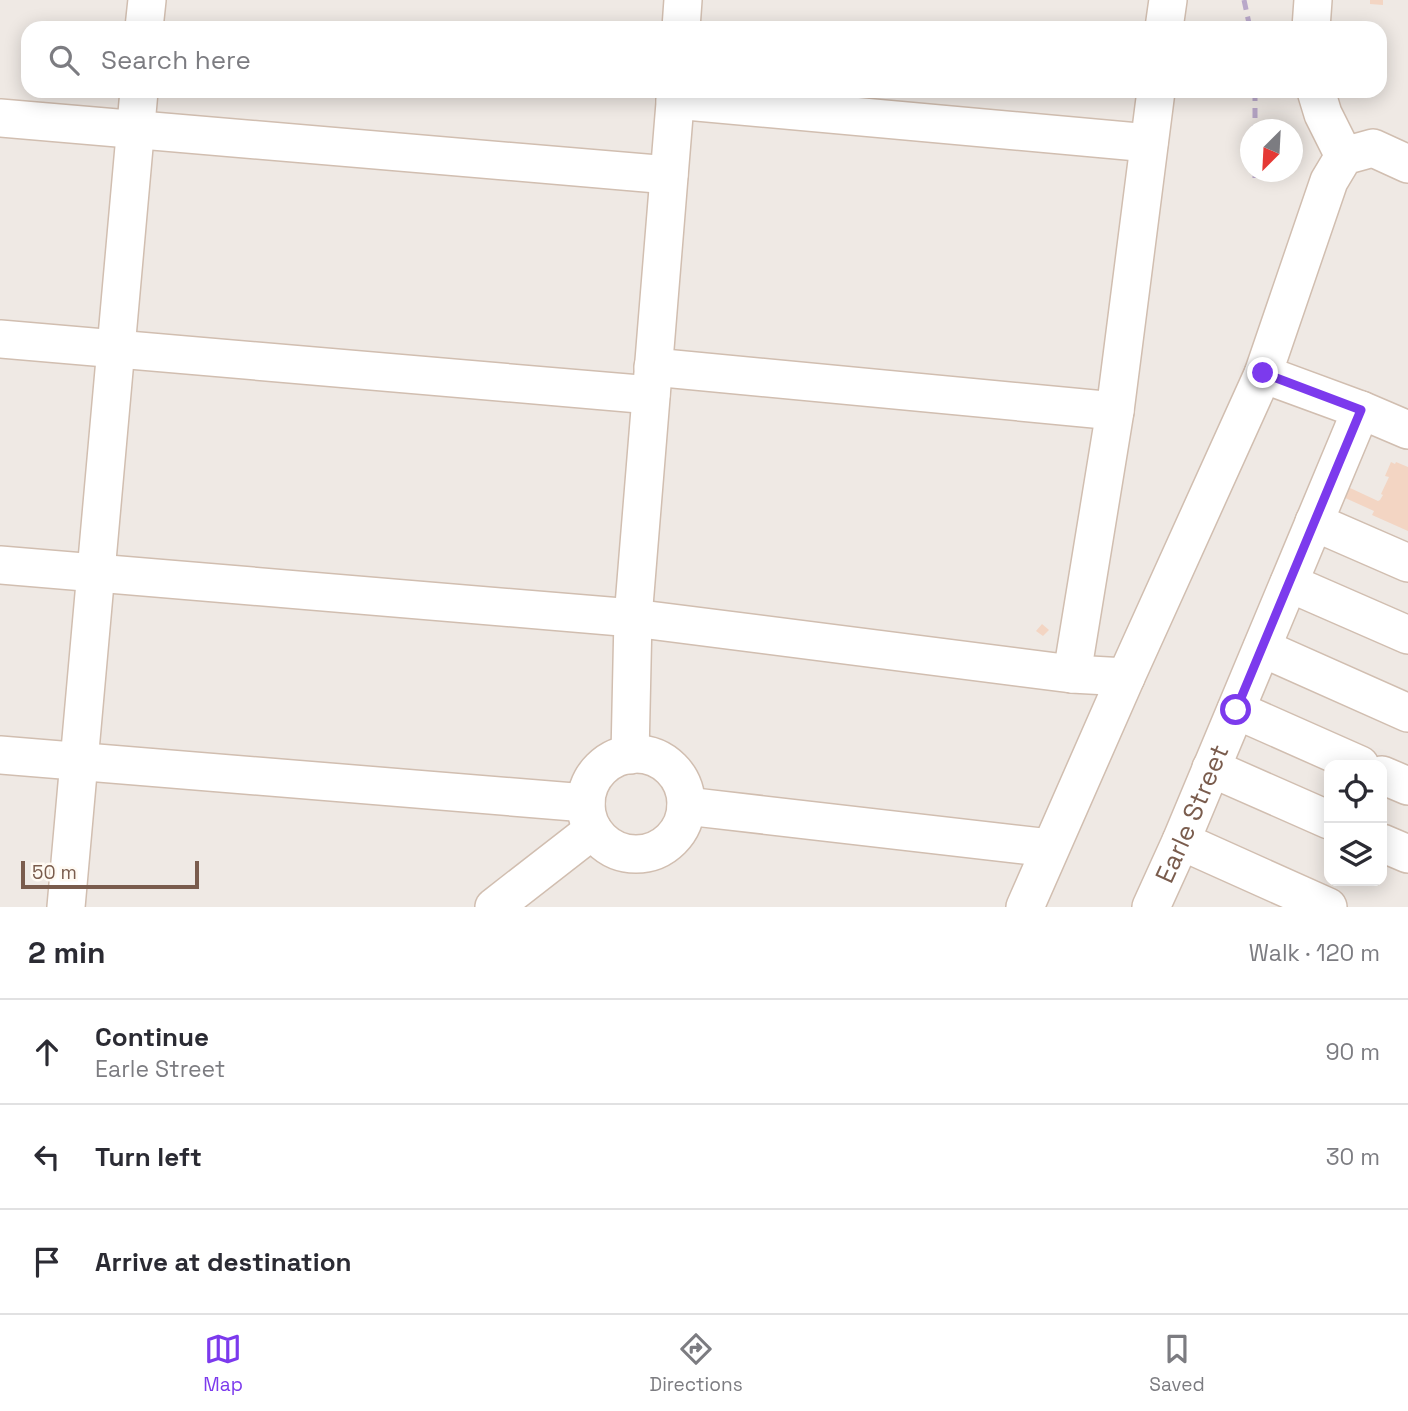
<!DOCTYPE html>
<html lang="en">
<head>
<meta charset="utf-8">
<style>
  :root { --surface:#fff; --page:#f7f7f7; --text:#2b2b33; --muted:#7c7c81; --line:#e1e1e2; --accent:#7c3aed }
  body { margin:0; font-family:"Space Grotesk",sans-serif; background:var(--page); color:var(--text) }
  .controls { position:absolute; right:21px; bottom:21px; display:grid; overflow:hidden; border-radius:14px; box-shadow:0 4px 18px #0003 }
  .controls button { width:63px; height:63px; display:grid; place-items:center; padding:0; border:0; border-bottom:2px solid var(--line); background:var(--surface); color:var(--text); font:35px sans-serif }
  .compass { position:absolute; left:1240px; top:119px; width:63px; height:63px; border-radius:50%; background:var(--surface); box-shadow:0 4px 18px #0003; rotate:204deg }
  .scale { position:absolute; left:21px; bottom:18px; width:178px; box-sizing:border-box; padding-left:7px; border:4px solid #7a5c4d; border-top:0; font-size:19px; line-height:24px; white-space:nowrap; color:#7a5c4d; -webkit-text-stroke:5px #fffaf3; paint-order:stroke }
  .stop { position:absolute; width:21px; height:21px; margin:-16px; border:5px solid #7c3aed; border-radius:50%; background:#fff }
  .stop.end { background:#7c3aed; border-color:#fff; box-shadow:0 2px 7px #0008 }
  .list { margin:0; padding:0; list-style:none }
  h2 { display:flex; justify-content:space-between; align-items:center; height:91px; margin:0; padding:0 28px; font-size:30px }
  h2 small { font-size:23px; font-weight:400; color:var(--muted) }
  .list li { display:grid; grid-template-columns:46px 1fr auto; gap:21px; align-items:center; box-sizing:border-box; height:105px; padding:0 28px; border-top:2px solid var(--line) }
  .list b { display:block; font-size:26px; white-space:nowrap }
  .list p { margin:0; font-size:23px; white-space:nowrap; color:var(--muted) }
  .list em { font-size:23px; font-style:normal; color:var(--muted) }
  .icon { flex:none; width:38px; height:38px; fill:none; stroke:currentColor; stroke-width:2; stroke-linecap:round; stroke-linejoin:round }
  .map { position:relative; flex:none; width:1408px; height:907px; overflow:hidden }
  .search { position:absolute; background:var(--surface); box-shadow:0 4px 18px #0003; left:21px; right:21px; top:21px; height:77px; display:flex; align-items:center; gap:18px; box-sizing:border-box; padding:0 24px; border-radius:21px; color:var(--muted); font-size:26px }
  .sheet { height:406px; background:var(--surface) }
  nav { display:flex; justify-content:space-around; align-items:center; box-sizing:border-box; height:98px; border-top:2px solid var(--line); background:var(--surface); font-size:19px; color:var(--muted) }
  nav a { display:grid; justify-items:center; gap:4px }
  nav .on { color:var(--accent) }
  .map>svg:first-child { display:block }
</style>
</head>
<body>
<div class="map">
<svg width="1408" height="907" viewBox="0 0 1408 907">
  <rect width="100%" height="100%" fill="#fdf6ec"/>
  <path fill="#efe9e4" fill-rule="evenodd" d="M 0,0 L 1408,0 L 1408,907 L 0,907 ZM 28,28 L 1380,28 L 1380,91 L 28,91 ZM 1250,130 L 1292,130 L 1292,172 L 1250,172 ZM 1329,765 L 1382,765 L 1382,881 L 1329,881 Z"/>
  <g fill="#f3d5c3">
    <polygon points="1370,0 1383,0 1383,5 1370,4"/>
    <polygon points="1391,462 1395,464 1396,462 1408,467 1408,531 1372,515 1374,511 1343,497 1348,487 1378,501 1380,500 1383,495 1381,494 1389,477 1385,476"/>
    <polygon points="1042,624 1049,630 1043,636 1036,631"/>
  </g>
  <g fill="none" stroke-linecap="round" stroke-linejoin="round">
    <g stroke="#d1beb0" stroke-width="40">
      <g id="minor">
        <polyline points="144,28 147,0"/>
        <polyline points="681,28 683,0"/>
        <polyline points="1164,28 1168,0"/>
        <polyline points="1311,28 1313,0"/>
        <polyline points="1316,91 1323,114 1344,156"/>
        <polyline points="675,100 1149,143"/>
        <polyline points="0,118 669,175"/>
        <polyline points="1408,164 1373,148 1344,156 1329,181 1263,374 1361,410 1408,430"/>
        <polyline points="0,339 651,395"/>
        <polyline points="653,367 1115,411"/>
        <polyline points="1314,522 1408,563"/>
        <polyline points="0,565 633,618 1072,674 1126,677"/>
        <polyline points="1289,583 1408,635"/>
        <polyline points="1262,648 1408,713"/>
        <polyline points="1072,674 1115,411 1156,91"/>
        <polyline points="1236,710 1360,765"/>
        <circle cx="636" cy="804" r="50"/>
        <polyline points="0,755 586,803"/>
        <polyline points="630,755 633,618 676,91"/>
        <polyline points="1211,768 1329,820"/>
        <polyline points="1382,775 1408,786"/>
        <polyline points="686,806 1050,848"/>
        <polyline points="1181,841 1328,907"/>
        <polyline points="1382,843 1408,854"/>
        <polyline points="66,907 139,91"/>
        <polyline points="494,907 593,830"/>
        <polyline points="1025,907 1126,677 1263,374"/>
        <path id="s1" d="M 1151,907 L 1181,841 L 1361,410"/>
      </g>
    </g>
    <use href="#minor" stroke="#fff" stroke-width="37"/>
    <g stroke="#b9a8c9" stroke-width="5" stroke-dasharray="10 7" stroke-linecap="butt">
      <polyline points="1244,0 1250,28"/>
      <polyline points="1255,91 1255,130"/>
      <polyline points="1255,172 1255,178"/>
    </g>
  </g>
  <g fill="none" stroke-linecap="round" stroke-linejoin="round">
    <polyline stroke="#7c3aed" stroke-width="9" points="1236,710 1361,410 1263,373"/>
  </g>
  <g text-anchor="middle" stroke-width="5" stroke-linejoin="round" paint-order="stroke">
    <g font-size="26" fill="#7a5c4d" stroke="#fffaf3">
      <text dy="9" stroke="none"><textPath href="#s1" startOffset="102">Earle Street</textPath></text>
    </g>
  </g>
</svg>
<div class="controls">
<button><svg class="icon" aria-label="locate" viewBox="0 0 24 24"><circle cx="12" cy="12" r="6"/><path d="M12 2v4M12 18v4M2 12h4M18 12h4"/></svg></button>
<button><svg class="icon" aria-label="layers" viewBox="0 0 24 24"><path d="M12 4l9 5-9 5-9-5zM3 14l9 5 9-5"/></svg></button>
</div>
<svg class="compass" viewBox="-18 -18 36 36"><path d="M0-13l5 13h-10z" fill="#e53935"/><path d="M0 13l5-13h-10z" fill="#7c7c81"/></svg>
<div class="scale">50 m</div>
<div class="stop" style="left:1236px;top:710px"></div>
<div class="stop end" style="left:1263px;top:373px"></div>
<div class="search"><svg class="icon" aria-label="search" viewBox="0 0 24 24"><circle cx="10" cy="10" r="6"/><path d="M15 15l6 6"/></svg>Search here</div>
</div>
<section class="sheet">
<h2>2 min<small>Walk · 120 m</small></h2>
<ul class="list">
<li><svg class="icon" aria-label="ahead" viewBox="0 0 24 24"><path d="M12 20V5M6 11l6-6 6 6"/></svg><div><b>Continue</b><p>Earle Street</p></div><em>90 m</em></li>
<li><svg class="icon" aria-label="left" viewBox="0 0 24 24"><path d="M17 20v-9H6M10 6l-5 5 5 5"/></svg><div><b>Turn left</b></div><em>30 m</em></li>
<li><svg class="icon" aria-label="arrive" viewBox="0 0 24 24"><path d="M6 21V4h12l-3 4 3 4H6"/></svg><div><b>Arrive at destination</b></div></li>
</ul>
</section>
<nav>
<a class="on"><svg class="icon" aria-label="map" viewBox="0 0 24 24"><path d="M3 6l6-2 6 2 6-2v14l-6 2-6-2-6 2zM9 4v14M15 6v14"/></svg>Map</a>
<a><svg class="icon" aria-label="directions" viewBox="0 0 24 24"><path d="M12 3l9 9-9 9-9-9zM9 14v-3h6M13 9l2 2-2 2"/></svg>Directions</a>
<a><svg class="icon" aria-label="saved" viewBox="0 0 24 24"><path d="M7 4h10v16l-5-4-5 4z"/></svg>Saved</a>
</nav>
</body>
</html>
